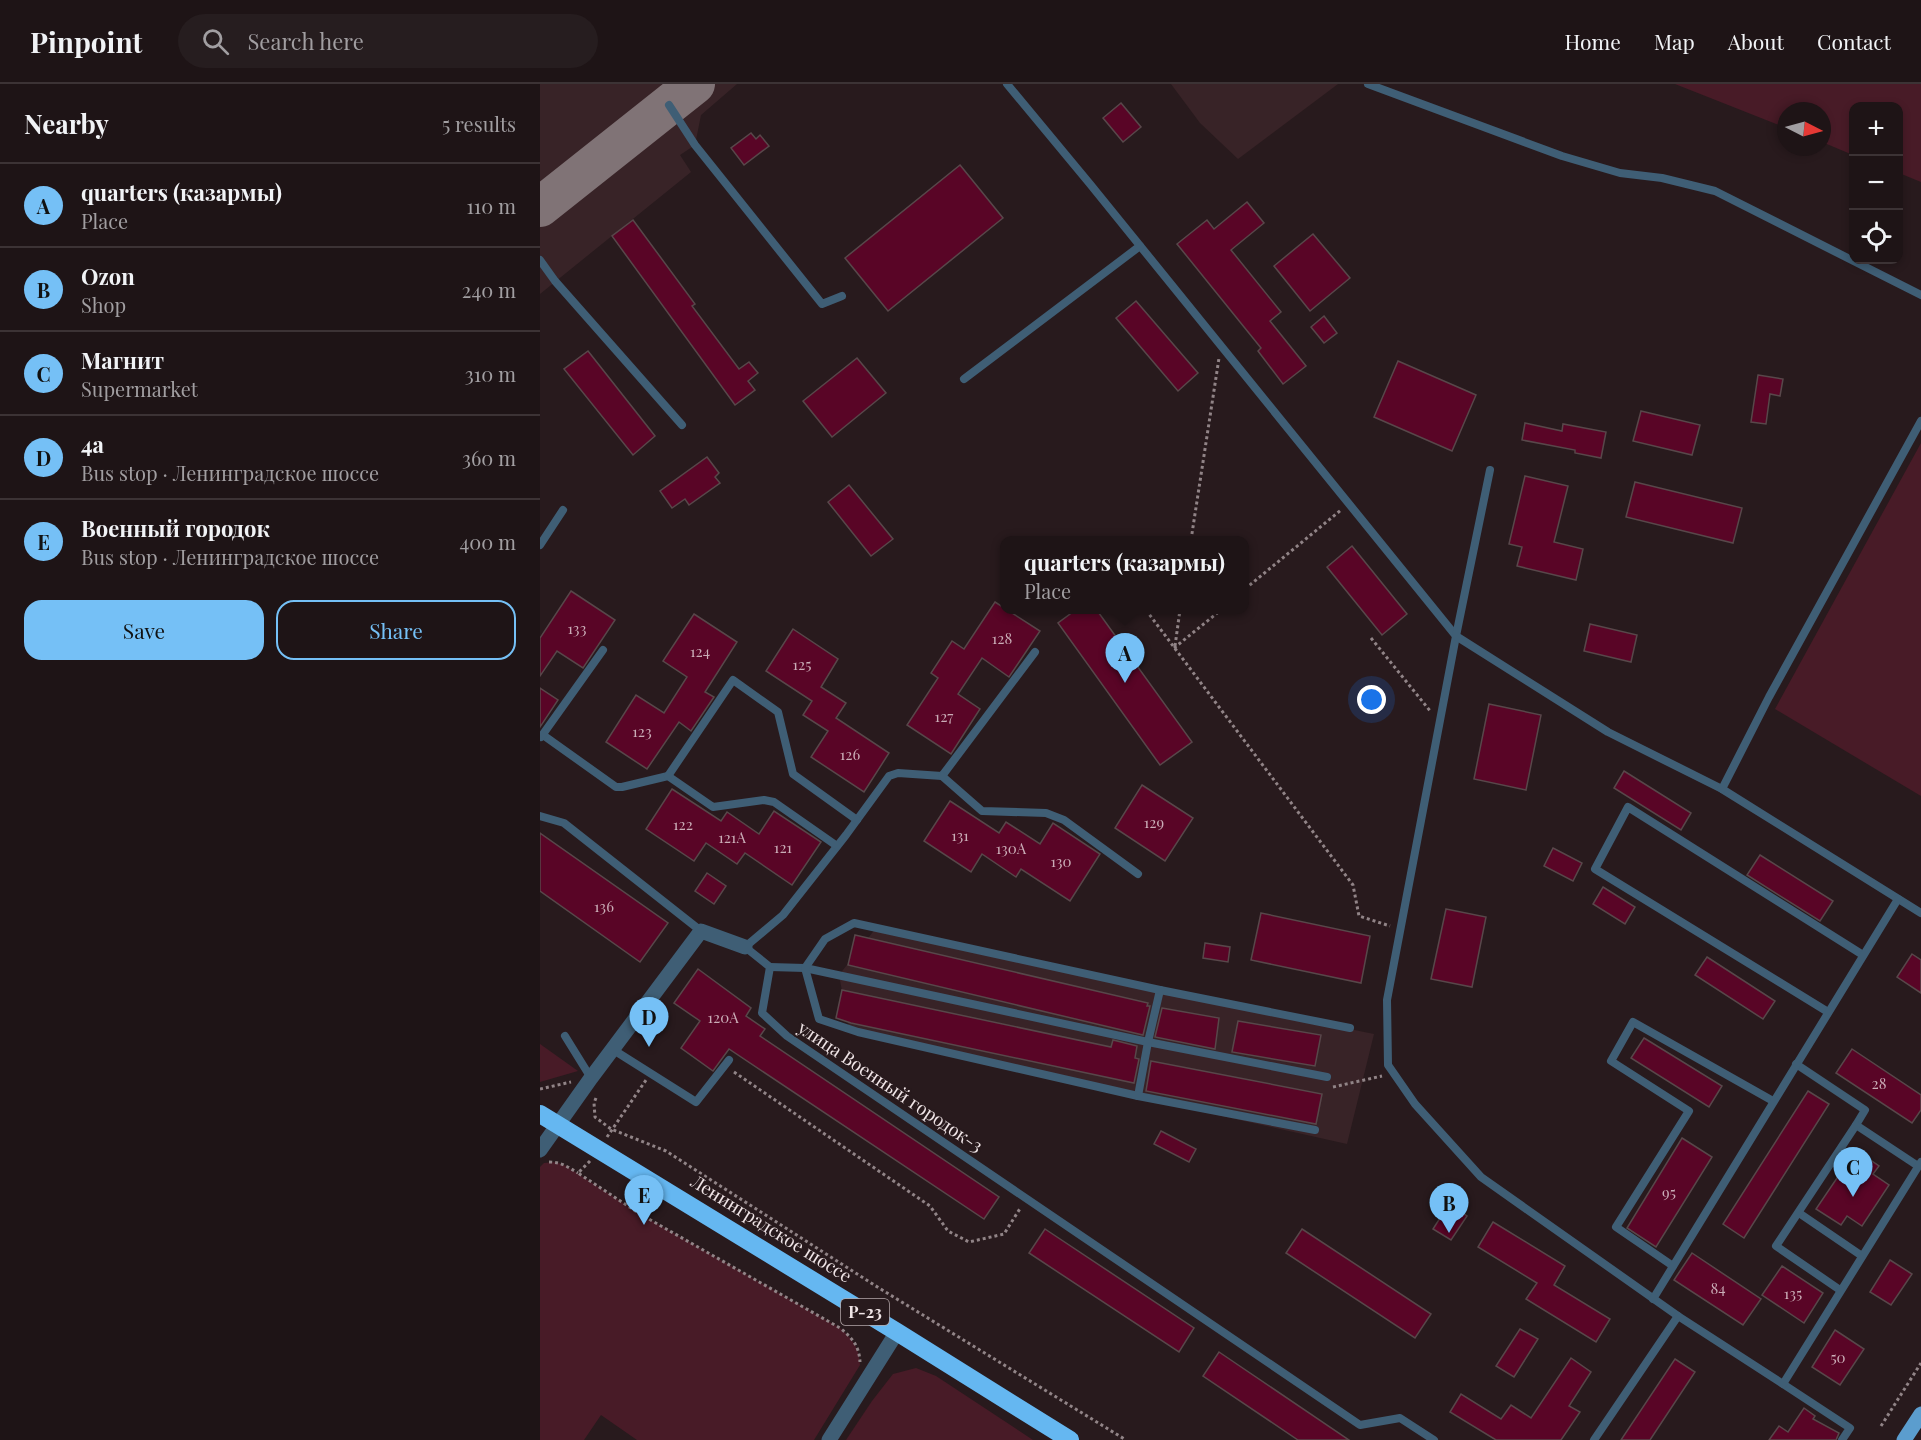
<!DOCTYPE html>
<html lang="en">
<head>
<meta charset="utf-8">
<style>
  :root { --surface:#1e1416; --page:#261d1f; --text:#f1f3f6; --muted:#a19ea1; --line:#3c3335; --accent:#75c0f6 }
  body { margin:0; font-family:"Playfair Display",serif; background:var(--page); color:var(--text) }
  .controls { position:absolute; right:18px; top:18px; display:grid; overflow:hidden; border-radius:12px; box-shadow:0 3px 9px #0003 }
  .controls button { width:54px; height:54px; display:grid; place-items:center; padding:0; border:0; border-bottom:2px solid var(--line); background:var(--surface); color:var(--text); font:30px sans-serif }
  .compass { position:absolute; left:1237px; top:18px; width:54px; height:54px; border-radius:50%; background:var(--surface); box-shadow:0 3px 9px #0003; rotate:96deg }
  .you { position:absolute; left:832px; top:616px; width:21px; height:21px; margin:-15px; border:4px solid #fff; border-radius:50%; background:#1a73e8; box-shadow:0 0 0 9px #1a73e833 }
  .badge { display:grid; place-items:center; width:39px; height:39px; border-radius:50%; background:var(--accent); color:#111; font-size:20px; font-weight:700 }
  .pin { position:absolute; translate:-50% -50px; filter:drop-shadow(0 2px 3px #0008) }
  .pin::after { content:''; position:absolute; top:32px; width:21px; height:18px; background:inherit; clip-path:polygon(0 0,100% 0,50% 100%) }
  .popup { position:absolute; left:460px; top:452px; width:249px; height:78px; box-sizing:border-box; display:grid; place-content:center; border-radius:12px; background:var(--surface); filter:drop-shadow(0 2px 4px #0005); font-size:20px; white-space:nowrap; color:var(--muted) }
  .popup b { font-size:22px; color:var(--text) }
  .popup::after { content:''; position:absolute; left:50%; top:100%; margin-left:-12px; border:12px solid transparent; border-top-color:var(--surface) }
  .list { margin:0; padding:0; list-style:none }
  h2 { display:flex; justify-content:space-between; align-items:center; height:78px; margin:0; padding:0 24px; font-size:26px }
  h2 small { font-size:20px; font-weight:400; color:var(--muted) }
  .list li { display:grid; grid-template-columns:39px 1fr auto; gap:18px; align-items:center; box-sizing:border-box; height:84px; padding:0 24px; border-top:2px solid var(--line) }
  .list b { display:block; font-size:22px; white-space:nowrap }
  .list p { margin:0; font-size:20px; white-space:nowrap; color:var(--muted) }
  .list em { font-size:20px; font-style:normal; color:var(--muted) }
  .actions { display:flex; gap:12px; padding:18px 24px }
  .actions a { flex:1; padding:14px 0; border:2px solid var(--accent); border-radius:18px; text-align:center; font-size:21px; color:var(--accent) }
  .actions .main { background:var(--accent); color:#111 }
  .icon { flex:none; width:33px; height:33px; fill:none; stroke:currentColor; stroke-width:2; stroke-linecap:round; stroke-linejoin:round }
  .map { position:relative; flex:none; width:1381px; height:1356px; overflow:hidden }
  header { display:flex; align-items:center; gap:36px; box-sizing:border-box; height:84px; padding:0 30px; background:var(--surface); border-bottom:2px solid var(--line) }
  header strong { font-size:28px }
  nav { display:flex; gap:33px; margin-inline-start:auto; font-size:21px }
  .search { width:420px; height:54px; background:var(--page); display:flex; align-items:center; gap:15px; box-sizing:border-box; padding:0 21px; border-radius:33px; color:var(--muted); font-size:22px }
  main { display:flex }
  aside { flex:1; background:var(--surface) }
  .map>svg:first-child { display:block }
</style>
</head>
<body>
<header>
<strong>Pinpoint</strong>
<div class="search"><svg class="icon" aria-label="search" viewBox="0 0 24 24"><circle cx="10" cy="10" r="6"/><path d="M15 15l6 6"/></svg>Search here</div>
<nav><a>Home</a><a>Map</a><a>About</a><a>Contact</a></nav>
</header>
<main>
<aside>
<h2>Nearby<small>5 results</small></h2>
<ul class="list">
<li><span class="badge">A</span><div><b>quarters (казармы)</b><p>Place</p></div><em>110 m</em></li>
<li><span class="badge">B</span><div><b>Ozon</b><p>Shop</p></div><em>240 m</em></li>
<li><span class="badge">C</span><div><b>Магнит</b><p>Supermarket</p></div><em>310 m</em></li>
<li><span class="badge">D</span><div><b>4а</b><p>Bus stop · Ленинградское шоссе</p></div><em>360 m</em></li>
<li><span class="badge">E</span><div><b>Военный городок</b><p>Bus stop · Ленинградское шоссе</p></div><em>400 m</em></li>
</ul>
<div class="actions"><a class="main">Save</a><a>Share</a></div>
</aside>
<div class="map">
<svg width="1381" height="1356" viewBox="0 0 1381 1356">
  <rect width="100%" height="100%" fill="#281a1d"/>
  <g fill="#382327">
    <polygon points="0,0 197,0 161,31 155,61 140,71 151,88 0,210"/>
    <polygon points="631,0 798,0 698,75 660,39"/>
    <polygon points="336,844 580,898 834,950 807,1060 310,949 299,891"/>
  </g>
  <g fill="#481b27">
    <polygon points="1135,0 1381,0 1381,98 1359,89 1358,22 1314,22 1313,71 1282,58 1282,27 1246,27 1246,44"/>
    <polygon points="1381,359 1381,712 1235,625"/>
    <polygon points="0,960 38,987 0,998"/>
    <path d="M 16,1078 L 26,1082 L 100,1130 L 300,1244 C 313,1256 319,1263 320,1281 L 274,1356 L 97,1356 L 61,1331 L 44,1356 L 0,1356 L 0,1083 L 4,1079 Z"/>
    <polygon points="376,1284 396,1292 493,1356 306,1356 332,1317 353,1290"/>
  </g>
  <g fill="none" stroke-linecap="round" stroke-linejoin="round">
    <polyline stroke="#807376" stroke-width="40" points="0,123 155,0"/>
  </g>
  <g fill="#590526" stroke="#58474a" stroke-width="1.5">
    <polygon points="581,19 601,43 583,58 563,34"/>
    <polygon points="211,49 216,55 220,51 229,62 204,81 191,64"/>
    <polygon points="420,81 463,134 348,227 305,174"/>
    <polygon points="707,118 724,139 691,166 741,228 730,237 766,282 743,300 718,267 721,264 637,160 667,136 674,145"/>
    <polygon points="93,136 155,220 152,222 199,285 209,278 218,289 208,297 215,306 195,321 72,152"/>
    <polygon points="773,150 810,194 770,227 734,182"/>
    <polygon points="596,217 658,289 638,307 576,234"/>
    <polygon points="784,232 797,249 784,259 771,243"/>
    <polygon points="48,267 115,352 93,371 24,285"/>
    <polygon points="317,274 346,309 292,353 263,317"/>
    <polygon points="858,277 936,311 912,367 834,333"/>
    <polygon points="1218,291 1243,295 1240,312 1230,310 1226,340 1211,338"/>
    <polygon points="1101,327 1160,341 1152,371 1093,357"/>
    <polygon points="985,339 1022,347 1023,340 1066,348 1061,374 1035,369 1035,366 982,356"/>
    <polygon points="167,373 179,389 175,393 180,399 149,421 145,415 132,424 120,407"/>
    <polygon points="985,392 1028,402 1014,458 1043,465 1036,496 977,482 982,463 969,460"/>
    <polygon points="1095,398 1202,424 1193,459 1086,433"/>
    <polygon points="309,401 353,455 331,472 288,418"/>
    <polygon points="812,462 867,530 842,551 787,483"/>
    <polygon points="31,507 75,536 43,584 17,567 0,592 0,554"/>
    <polygon points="455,518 500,547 469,593 442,574 418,610 440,625 411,670 367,641 398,594 391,589 412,557 424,565"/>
    <polygon points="537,525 556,525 652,658 620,681 518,539"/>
    <polygon points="154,530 197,558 165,608 174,613 151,647 139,638 107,685 66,658 96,611 124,629 147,593 123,577"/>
    <polygon points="1050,540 1097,551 1091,578 1044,567"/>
    <polygon points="253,545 298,575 281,603 306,619 296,634 349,669 324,708 271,673 288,647 263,631 272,617 226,587"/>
    <polygon points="0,604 18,616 0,643"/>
    <polygon points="949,620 1001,631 986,706 934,695"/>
    <polygon points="1084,687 1151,729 1141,746 1074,704"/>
    <polygon points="602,701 653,734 625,777 575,744"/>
    <polygon points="132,705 181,737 187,728 219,750 234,727 281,758 252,801 205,769 197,780 166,759 154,777 106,745"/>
    <polygon points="410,717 459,749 466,738 500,760 513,739 560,770 530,817 481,785 476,793 442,770 431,788 384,757"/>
    <polygon points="0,749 128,839 100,878 0,807"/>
    <polygon points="1013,764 1042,779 1033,797 1004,782"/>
    <polygon points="1220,771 1293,817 1280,837 1207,791"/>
    <polygon points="167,789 186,802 174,820 155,807"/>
    <polygon points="1063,803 1095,823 1085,840 1053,820"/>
    <polygon points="906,825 946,833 932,903 891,895"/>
    <polygon points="721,829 830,852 821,899 711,876"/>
    <polygon points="315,851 608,919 607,922 610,922 603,951 308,881"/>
    <polygon points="665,859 690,863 688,878 663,874"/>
    <polygon points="1372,870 1381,876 1381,909 1357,893"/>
    <polygon points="1167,873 1235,917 1223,935 1155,891"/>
    <polygon points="158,885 211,924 206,932 225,945 220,952 459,1113 444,1135 189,965 173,987 141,964 160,937 134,919"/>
    <polygon points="302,906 571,963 573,956 597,962 595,974 599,975 594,999 311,939 296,934"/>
    <polygon points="622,924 679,934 675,965 615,953"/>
    <polygon points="698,937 781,951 775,982 692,968"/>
    <polygon points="1104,954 1182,1002 1169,1023 1091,974"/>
    <polygon points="1312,965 1381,1011 1381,1026 1372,1039 1296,989"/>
    <polygon points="611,977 782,1010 776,1040 606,1007"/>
    <polygon points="1268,1007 1289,1020 1204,1154 1183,1140"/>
    <polygon points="621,1047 656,1065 649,1078 614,1060"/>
    <polygon points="1142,1054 1172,1073 1116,1163 1087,1144"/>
    <polygon points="1316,1066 1339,1082 1333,1090 1349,1101 1322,1142 1307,1132 1301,1141 1276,1125"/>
    <polygon points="909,1120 927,1132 911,1156 893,1145"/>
    <polygon points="953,1138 1025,1182 1014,1201 1070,1235 1056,1258 986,1215 997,1199 938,1163"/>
    <polygon points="505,1145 654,1244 639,1268 489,1169"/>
    <polygon points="762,1145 891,1230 875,1254 746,1169"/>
    <polygon points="1152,1169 1221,1215 1203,1241 1134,1196"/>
    <polygon points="1350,1176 1372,1190 1351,1221 1330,1208"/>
    <polygon points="1242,1182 1283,1209 1264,1239 1222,1211"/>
    <polygon points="980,1245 998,1255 974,1293 956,1282"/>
    <polygon points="1295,1246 1324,1265 1300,1301 1272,1283"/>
    <polygon points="679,1268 809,1356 758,1356 663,1292"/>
    <polygon points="1031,1274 1051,1288 1029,1322 1040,1328 1021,1356 956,1356 910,1328 921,1310 961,1335 971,1321 991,1334"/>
    <polygon points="1135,1275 1155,1288 1110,1356 1081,1356"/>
    <polygon points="1264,1324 1275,1332 1273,1335 1299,1349 1296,1356 1229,1356 1239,1342 1248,1348"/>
  </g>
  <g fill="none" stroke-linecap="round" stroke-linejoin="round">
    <g stroke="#918487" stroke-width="3" stroke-dasharray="3 3" stroke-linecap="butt">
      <polyline points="651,456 679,274"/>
      <polyline points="705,505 801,426"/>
      <polyline points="606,526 813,801 819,832 850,842"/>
      <polyline points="831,554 891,628"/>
      <polyline points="635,562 640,526"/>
      <polyline points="634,564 681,526"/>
      <polyline points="194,988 390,1122 408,1147 429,1158 464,1150 481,1123"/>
      <polyline points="793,1003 842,992"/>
      <polyline points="0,1005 31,998"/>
      <polyline points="56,1014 54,1019 55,1033 71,1045 126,1067 339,1204 586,1356"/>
      <polyline points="67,1053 106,996"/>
      <path d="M 50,1077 L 38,1089 L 100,1130 L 300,1244 C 312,1254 319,1261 320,1278"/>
      <path d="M 9,1078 C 21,1078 28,1083 38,1089"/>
      <polyline points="1341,1342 1381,1279"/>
    </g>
    <g stroke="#3f5e75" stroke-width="8">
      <polyline points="467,0 550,100 916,552 847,916 848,981 875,1020 941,1093 1138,1232"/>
      <polyline points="828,0 1022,72 1080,89 1122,94 1175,107 1381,211"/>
      <polyline points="129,21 155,61 282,220 302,212"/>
      <polyline points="0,176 15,197 142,341"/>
      <polyline points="424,295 600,162"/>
      <polyline points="950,386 916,552 1068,648 1182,705 1381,829"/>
      <polyline points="0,461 23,426"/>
      <polyline points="495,568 402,692 358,689 349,692 306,751 243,831 205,863 230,883 222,929 247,952 820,1341 860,1334 894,1356"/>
      <polyline points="3,651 76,703 82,703 128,692 173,723 224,716 234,718 297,762"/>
      <polyline points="1,653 63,566"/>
      <polyline points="128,692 193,596 238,628 253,690 317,736"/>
      <polyline points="402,692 442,727 506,729 524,736 598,790"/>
      <polyline points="1182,705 1229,613 1381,337"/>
      <polyline points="0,732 24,739 161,847"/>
      <polyline points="230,883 265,884 608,958 787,993"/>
      <polyline points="1288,928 1055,785 1088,723 1323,871"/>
      <polyline points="25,952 51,994"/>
      <polyline points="72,965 156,1018 189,976"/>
      <polyline points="1256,980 1325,1026 1316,1041 1378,1082"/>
      <polyline points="598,1012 608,958 620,906"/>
      <polyline points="775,1046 598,1012 318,948 279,935 265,884 285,855 314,839 620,906 810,944"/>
      <polyline points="1259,1129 1322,1172"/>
      <polyline points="1133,1182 1076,1143 1149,1027 1071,977 1093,938 1233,1017"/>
      <polyline points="1300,1206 1236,1162 1316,1041"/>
      <polyline points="1113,1215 1358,815"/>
      <polyline points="1243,1300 1310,1344 1302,1356"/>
      <polyline points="1054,1356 1138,1232 1243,1300 1381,1078"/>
    </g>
    <g stroke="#3f5e75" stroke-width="15">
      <polyline points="0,1066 51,994 161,847 205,863"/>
      <polyline points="289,1356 357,1248"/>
    </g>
    <polyline stroke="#5b9dce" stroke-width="15" points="1364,1356 1381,1330"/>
    <polyline stroke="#65b7f1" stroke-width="18" points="0,1030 357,1248 530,1356"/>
  </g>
  <g text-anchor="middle" stroke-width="4.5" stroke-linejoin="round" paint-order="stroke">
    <g font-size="15" fill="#caadb7">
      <text x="37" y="550">133</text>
      <text x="462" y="560">128</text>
      <text x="160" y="573">124</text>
      <text x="262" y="586">125</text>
      <text x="404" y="638">127</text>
      <text x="102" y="653">123</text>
      <text x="310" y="676">126</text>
      <text x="614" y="744">129</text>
      <text x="143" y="746">122</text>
      <text x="420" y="757">131</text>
      <text x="192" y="759">121А</text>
      <text x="243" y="769">121</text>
      <text x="471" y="770">130А</text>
      <text x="521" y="783">130</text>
      <text x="64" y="828">136</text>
      <text x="183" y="939">120А</text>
      <text x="1339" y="1005">28</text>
      <text x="1129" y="1114">95</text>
      <text x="1178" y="1210">84</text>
      <text x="1253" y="1215">135</text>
      <text x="1298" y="1279">50</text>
    </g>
    <rect fill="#281a1d" stroke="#b4a8aa" stroke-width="1.5" x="301" y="1215" width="48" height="26" rx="4.5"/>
    <g font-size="16" font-weight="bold" fill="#f0e5e7">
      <text x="325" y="1234">Р-23</text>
    </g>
    <g font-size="18" fill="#f0e5e7" stroke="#281a1d">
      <text transform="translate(350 1003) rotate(34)" y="6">улица Военный городок-3</text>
      <text transform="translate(231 1145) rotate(32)" y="6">Ленинградское шоссе</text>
    </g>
  </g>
</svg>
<div class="controls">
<button>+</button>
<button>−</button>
<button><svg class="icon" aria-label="locate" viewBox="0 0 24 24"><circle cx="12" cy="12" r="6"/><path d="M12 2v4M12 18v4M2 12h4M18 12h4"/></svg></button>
</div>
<svg class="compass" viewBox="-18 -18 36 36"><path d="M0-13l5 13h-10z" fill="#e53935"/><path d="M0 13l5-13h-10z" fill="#a19ea1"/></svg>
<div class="you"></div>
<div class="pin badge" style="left:585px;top:599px">A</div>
<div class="popup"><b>quarters (казармы)</b>Place</div>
<div class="pin badge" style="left:909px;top:1149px">B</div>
<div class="pin badge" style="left:1313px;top:1113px">C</div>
<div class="pin badge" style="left:109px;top:963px">D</div>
<div class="pin badge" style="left:104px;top:1141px">E</div>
</div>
</main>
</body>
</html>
